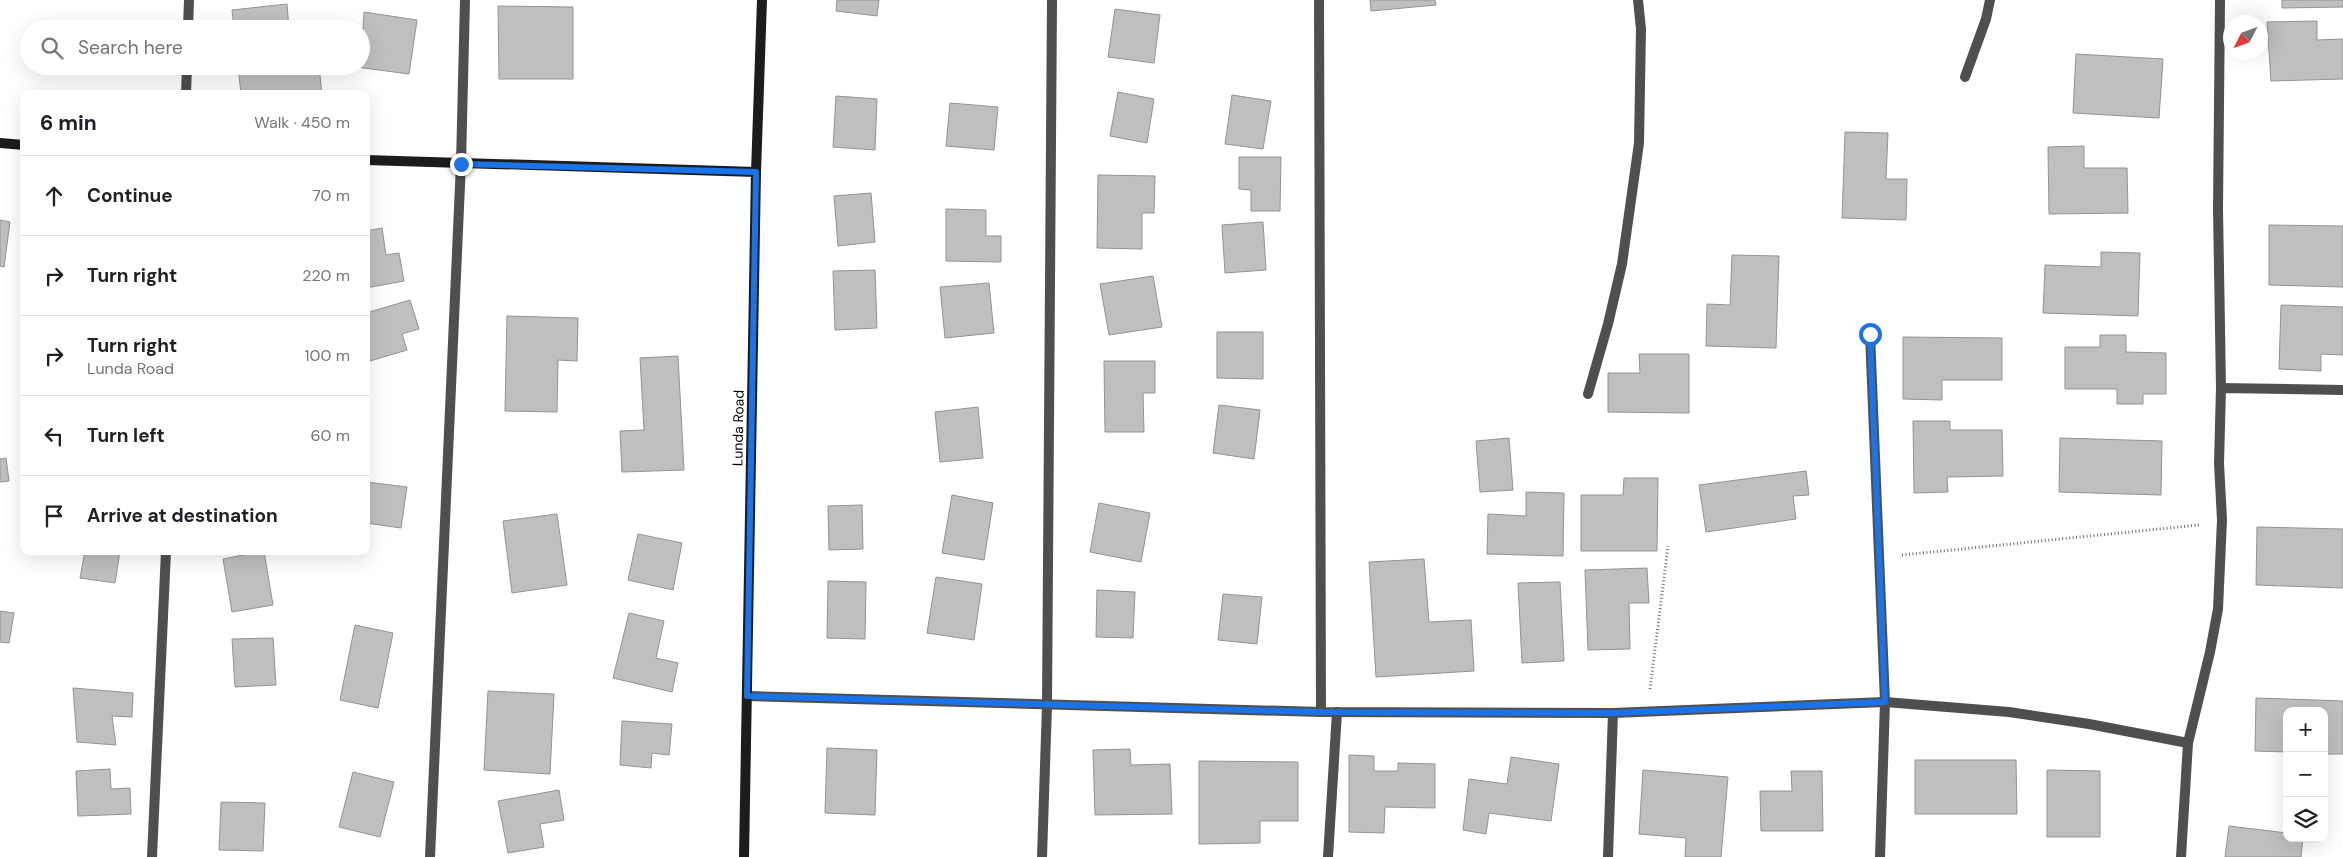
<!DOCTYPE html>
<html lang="en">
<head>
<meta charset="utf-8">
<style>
  :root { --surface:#fff; --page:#f6f6f6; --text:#202124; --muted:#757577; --line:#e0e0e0 }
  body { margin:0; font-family:"DM Sans",sans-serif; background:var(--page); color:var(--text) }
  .controls { position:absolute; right:15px; bottom:15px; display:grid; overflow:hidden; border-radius:10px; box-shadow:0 5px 20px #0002 }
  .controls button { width:45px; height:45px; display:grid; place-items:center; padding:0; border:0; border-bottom:1px solid var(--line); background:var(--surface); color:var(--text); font:25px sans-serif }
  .compass { position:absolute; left:2223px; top:15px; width:45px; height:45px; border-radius:50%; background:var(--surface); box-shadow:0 5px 20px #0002; rotate:228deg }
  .stop { position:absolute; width:15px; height:15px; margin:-11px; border:4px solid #1a73e8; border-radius:50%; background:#fff }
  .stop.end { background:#1a73e8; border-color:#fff; box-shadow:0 1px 5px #0008 }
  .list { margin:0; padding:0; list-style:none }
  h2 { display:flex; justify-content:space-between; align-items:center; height:65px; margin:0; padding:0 20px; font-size:21px }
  h2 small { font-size:16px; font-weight:400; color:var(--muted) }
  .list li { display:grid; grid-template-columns:32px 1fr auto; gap:15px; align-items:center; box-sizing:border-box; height:80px; padding:0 20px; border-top:1px solid var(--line) }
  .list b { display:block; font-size:19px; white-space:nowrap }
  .list p { margin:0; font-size:16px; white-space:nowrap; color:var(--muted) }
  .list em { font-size:16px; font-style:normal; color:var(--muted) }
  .icon { flex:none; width:28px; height:28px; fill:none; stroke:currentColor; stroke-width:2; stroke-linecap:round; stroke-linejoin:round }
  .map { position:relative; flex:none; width:2343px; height:857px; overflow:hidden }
  .search { position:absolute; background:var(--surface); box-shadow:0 5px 20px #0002; left:20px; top:20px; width:350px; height:55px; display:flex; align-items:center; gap:12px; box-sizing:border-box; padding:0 18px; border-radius:28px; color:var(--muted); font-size:19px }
  .panel { position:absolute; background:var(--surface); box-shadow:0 5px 20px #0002; left:20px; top:90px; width:350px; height:465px; border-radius:10px }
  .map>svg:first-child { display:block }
</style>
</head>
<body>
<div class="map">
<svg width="2343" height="857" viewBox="0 0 2343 857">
  <rect width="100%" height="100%" fill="#fff"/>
  <g fill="#bfbfbf" stroke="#939393">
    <polygon points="837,0 879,0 877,16 836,11"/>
    <polygon points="1370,0 1435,0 1436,5 1371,11"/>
    <polygon points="2282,0 2343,0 2343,7 2282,8"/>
    <polygon points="287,4 289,29 234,29 232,10"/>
    <polygon points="498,6 573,7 573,79 499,79"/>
    <polygon points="1115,9 1160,15 1154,63 1108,57"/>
    <polygon points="364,12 417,20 409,74 356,67 361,66"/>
    <polygon points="2317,21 2317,40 2343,39 2343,79 2271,81 2267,22"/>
    <polygon points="2076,54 2163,59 2159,118 2073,113"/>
    <polygon points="238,66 319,66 322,94 241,94"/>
    <polygon points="1118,92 1154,99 1147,143 1110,136"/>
    <polygon points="1232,95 1271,101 1263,149 1225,144"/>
    <polygon points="836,96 877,99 875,150 833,147"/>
    <polygon points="950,103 998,107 994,150 946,146"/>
    <polygon points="1845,132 1888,133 1886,179 1907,179 1906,220 1842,218"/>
    <polygon points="2084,146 2084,168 2127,168 2128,213 2049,214 2048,147"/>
    <polygon points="1239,157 1281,157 1280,211 1251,211 1251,190 1239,189"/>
    <polygon points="1098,175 1155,176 1154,213 1142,213 1142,249 1097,248"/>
    <polygon points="871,193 875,242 838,246 834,196"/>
    <polygon points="946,209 986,210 986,236 1001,236 1001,262 946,261"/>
    <polygon points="0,220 10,222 4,267 0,266"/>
    <polygon points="1263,222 1266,270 1225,273 1222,225"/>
    <polygon points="2269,225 2343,226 2343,287 2269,285"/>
    <polygon points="382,228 386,255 399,253 404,281 366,288 366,231"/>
    <polygon points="2101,252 2140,253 2138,316 2043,313 2045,265 2101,267"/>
    <polygon points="1732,255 1779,256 1776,348 1706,346 1707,304 1730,305"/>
    <polygon points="875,270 877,328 835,330 833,271"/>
    <polygon points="1153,276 1162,327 1109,335 1100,284"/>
    <polygon points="989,283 994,333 945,338 940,287"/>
    <polygon points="410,300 419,329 402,334 407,350 370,361 366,349 366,313"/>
    <polygon points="2281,305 2343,307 2343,355 2321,354 2321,371 2279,369"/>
    <polygon points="507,316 578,318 577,361 558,360 557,412 505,411"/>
    <polygon points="1217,332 1263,332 1263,379 1217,378"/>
    <polygon points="2100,335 2126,335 2126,352 2166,353 2166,394 2143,394 2143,404 2117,404 2117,389 2065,389 2065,347 2100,347"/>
    <polygon points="1903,337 2002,338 2002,380 1942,380 1942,400 1903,399"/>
    <polygon points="1639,354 1689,354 1689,413 1608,412 1608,373 1640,373"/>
    <polygon points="678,356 684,470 622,472 620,431 644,430 640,358"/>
    <polygon points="1104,361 1155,361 1155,393 1143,393 1144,432 1105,432"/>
    <polygon points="1219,405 1260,410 1254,459 1213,453"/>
    <polygon points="978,407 983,458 940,462 935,412"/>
    <polygon points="1913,421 1950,421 1950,430 2002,430 2003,476 1947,477 1948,492 1914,493"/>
    <polygon points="1509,438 1513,490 1480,492 1476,441"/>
    <polygon points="2060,438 2162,441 2161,495 2059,492"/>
    <polygon points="6,458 9,481 0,482 0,459"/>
    <polygon points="1806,471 1809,495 1793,496 1796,519 1706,532 1699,485"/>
    <polygon points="1624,478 1658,478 1657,551 1581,551 1581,495 1623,495"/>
    <polygon points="366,482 407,487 401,528 366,523"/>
    <polygon points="1526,492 1564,493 1563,556 1487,554 1488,514 1526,516"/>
    <polygon points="952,495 993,503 984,560 942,553"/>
    <polygon points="1099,503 1150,513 1141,562 1090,552"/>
    <polygon points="862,505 863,549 829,550 828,506"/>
    <polygon points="557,514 567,585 512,593 503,521"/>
    <polygon points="2257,527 2343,529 2343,588 2256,585"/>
    <polygon points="638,534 682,543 673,590 628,580"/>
    <polygon points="85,551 120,551 115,583 80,578"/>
    <polygon points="264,551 273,605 232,612 223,559"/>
    <polygon points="1424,559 1429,622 1471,620 1474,671 1376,677 1369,562"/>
    <polygon points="1647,568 1649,603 1629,603 1630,649 1588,650 1585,570"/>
    <polygon points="936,577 982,584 974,640 927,633"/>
    <polygon points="828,581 866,582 865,639 827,638"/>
    <polygon points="1560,582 1564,661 1522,663 1518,583"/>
    <polygon points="1097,590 1135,592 1133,638 1096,637"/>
    <polygon points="1223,594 1262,597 1257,644 1218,640"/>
    <polygon points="0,611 14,613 9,643 0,642"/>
    <polygon points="629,613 664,621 656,658 678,663 672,692 613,678"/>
    <polygon points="355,625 393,633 378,708 340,700"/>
    <polygon points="273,638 276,685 235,687 232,639"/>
    <polygon points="73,688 133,693 132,717 112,716 116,745 77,742"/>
    <polygon points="488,691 554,694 550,774 484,770"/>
    <polygon points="2256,698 2343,701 2343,754 2324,754 2324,711 2287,711 2287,752 2255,751"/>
    <polygon points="622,721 672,724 669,755 652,753 651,768 620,765"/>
    <polygon points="827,748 877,750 875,815 825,813"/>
    <polygon points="1130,749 1131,765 1170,764 1172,814 1095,815 1093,750"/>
    <polygon points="1349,755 1374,756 1374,771 1398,771 1398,763 1435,764 1435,808 1385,807 1384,833 1349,832"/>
    <polygon points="1511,757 1559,764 1551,821 1489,813 1486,834 1463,830 1469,779 1507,784"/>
    <polygon points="1915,760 2016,760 2017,814 1915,814"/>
    <polygon points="1199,761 1298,762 1298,821 1260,821 1260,843 1199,844"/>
    <polygon points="110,769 111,789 130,788 131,814 78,816 76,771"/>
    <polygon points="1643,770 1728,777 1721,857 1685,857 1686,838 1639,834"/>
    <polygon points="2047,770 2100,771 2100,837 2047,837"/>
    <polygon points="1791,771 1822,771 1823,831 1761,831 1760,791 1792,791"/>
    <polygon points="353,772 394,782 380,837 339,827"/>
    <polygon points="559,790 564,820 540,824 544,847 508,853 498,801"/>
    <polygon points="221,802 265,803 263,851 219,850"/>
    <polygon points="2229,826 2287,833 2287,838 2303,838 2301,857 2225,857"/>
  </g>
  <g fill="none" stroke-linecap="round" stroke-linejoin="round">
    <g stroke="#717171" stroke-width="3" stroke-dasharray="1 2.5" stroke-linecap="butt">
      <polyline points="1902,555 2199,525"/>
      <polyline points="1650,689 1668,546"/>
    </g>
    <g stroke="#4f4f4f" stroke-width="10">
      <polyline points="1319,0 1321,712"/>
      <polyline points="2220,0 2218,209 2221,388"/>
      <polyline points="188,29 189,0"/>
      <polyline points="1965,77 1986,19 1990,0"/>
      <polyline points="186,94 187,66"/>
      <polyline points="1870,334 1885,702 1880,857"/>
      <polyline points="1588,394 1608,324 1622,264 1639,143 1641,29 1638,0"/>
      <polyline points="747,696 1321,712 1613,713 1885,702 2009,712 2089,724 2188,743 2181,857"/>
      <polyline points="2188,743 2210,652 2218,609 2222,520 2219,463 2221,388 2343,390"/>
      <polyline points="152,857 166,551"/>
      <polyline points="430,857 461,163 465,0"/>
      <polyline points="1042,857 1047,705 1052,0"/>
      <polyline points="1328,857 1337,712"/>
      <polyline points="1608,857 1613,713"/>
    </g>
    <g stroke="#1c1c1c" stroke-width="10">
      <polyline points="0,143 24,145"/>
      <polyline points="366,160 756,172"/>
      <polyline points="744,857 756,172 762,0"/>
    </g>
  </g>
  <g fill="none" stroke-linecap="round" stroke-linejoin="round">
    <polyline stroke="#1a73e8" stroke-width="6" points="461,164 756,172 747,696 1320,712 1613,713 1885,702 1870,334"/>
  </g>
  <g text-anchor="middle" stroke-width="4" stroke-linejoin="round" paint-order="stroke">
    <g font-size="14" fill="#000" stroke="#fff">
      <text transform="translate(738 428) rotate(-89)" y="5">Lunda Road</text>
    </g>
  </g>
</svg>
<div class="controls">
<button>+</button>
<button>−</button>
<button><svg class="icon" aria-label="layers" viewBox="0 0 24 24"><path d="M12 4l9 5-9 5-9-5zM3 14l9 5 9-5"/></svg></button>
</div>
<svg class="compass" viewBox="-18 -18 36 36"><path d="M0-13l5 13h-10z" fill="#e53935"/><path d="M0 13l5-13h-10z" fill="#757577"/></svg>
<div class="stop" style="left:1870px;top:334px"></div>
<div class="stop end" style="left:461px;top:164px"></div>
<div class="search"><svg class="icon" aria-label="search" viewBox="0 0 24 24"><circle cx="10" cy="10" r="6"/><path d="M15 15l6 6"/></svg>Search here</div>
<section class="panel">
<h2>6 min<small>Walk · 450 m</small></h2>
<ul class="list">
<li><svg class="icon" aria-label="ahead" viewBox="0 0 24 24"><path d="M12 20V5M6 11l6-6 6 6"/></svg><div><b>Continue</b></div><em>70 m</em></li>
<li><svg class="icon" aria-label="right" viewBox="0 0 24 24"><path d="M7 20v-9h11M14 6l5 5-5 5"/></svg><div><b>Turn right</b></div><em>220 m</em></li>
<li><svg class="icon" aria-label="right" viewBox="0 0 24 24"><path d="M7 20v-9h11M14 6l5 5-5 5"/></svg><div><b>Turn right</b><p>Lunda Road</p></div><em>100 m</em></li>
<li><svg class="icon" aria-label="left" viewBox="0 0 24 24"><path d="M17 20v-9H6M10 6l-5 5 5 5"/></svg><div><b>Turn left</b></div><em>60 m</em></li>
<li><svg class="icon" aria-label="arrive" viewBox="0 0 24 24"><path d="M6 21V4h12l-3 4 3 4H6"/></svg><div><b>Arrive at destination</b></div></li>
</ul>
</section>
</div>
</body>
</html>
